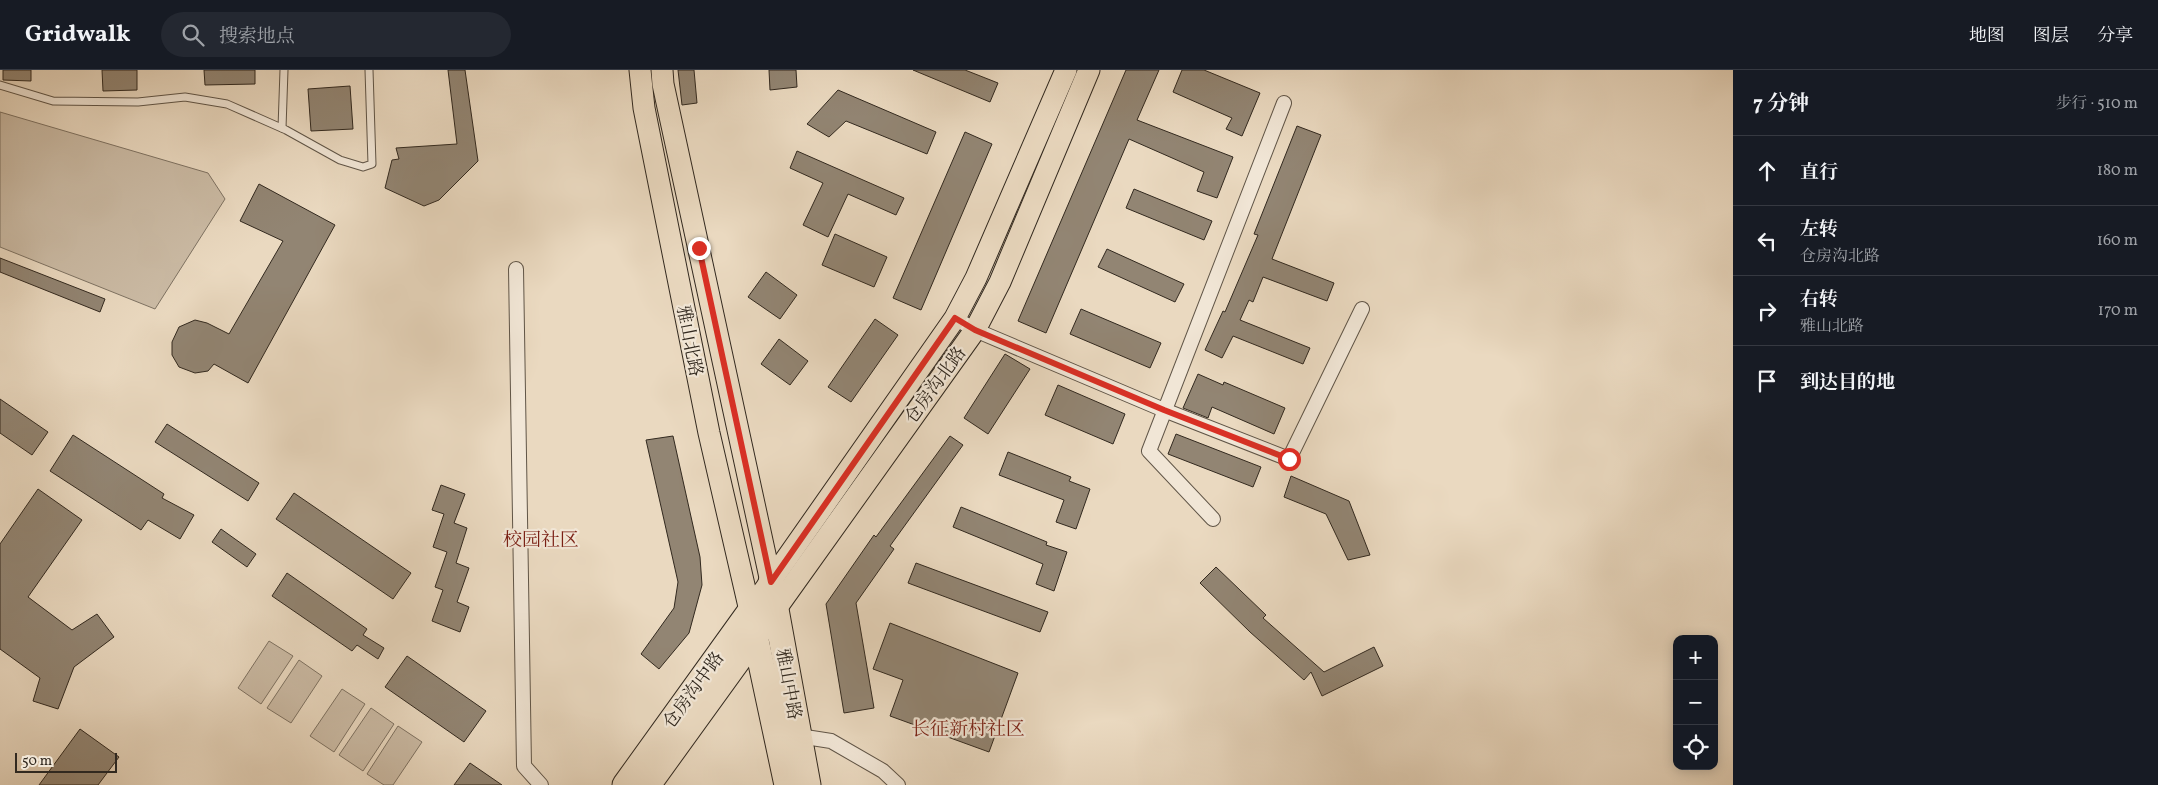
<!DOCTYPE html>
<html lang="zh">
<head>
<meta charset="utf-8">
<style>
  :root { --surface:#171b24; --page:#242831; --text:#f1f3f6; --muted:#9ea1a6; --line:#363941 }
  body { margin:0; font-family:Vollkorn,"Noto Serif SC",serif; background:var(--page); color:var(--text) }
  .controls { position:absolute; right:15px; bottom:15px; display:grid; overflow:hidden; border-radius:10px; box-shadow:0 2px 12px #0003 }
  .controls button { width:45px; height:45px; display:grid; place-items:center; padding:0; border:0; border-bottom:1px solid var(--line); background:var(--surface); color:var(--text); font:25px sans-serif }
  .scale { position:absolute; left:15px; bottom:12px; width:102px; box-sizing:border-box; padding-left:5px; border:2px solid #32291f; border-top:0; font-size:14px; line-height:18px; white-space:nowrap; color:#32291f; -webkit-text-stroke:4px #f1e6d6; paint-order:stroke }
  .stop { position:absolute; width:15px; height:15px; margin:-11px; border:4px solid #d93025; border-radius:50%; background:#fff }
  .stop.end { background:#d93025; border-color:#fff; box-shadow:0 1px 5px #0008 }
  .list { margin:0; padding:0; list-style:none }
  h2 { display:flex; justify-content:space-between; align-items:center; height:65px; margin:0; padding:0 20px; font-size:21px }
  h2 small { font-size:16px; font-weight:400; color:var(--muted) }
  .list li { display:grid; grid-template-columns:32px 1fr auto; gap:15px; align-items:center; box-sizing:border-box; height:70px; padding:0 20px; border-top:1px solid var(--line) }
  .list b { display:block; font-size:19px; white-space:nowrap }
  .list p { margin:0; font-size:16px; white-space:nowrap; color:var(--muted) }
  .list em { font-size:16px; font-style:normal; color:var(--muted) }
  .icon { flex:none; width:28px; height:28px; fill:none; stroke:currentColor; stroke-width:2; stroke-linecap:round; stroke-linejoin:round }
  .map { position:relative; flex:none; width:1733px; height:715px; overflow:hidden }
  header { display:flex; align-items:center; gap:30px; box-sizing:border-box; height:70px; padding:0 25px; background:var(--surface); border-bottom:1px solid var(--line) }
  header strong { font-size:24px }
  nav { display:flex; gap:28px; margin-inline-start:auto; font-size:18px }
  .search { width:350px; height:45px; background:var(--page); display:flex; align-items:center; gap:12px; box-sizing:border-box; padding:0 18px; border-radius:28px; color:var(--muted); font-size:19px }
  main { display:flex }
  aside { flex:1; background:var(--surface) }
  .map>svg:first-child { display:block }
</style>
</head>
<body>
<header>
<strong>Gridwalk</strong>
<div class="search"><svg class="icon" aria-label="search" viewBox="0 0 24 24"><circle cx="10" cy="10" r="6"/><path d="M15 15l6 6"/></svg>搜索地点</div>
<nav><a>地图</a><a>图层</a><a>分享</a></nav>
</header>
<main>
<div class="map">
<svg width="1733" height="715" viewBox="0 0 1733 715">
  <rect width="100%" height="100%" fill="#ead9c0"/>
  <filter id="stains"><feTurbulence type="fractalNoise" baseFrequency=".004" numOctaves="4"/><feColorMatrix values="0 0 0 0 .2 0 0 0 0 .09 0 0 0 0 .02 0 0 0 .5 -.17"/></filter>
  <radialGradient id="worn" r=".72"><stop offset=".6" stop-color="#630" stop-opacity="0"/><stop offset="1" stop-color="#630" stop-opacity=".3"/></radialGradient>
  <g fill="#cbbba5" stroke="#7e7262">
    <polygon points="0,42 208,103 225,129 155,239 0,177"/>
    <polygon points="269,571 293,586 261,634 238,618"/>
    <polygon points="299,590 322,606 291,653 267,638"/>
    <polygon points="342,619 365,634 334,682 310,666"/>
    <polygon points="371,638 394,654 363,701 339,685"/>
    <polygon points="398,656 422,672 393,715 384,715 367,704"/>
  </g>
  <g fill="#928573" stroke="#32291f">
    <polygon points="3,0 31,0 31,11 3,10"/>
    <polygon points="102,0 137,0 137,20 103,21"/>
    <polygon points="204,0 255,0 255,14 205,15"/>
    <polygon points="448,0 465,0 478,91 439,130 424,136 385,118 392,90 399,89 396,78 457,74"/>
    <polygon points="678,0 694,0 697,33 682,35"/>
    <polygon points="769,0 796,0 797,17 770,20"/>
    <polygon points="913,0 965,0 998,13 990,32"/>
    <polygon points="1126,0 1159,0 1137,50 1233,87 1217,128 1197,121 1204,102 1129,69 1046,263 1018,251"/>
    <polygon points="1182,0 1204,0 1260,23 1242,66 1226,59 1232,48 1173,22"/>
    <polygon points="350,16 353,59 311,61 308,19"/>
    <polygon points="838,20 936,62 927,84 846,51 829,67 807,54"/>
    <polygon points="1297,56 1321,65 1272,189 1334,213 1327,231 1263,207 1253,232 1249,230 1240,250 1310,278 1303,294 1233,266 1222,288 1205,280 1223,241 1225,242 1258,165 1254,164"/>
    <polygon points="965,62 992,74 921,240 893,228"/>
    <polygon points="797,81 904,128 896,145 848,124 828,167 803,155 823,113 790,98"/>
    <polygon points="259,114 335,155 248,313 214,294 208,301 195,303 179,297 172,285 172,272 179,257 195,250 207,253 229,264 283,171 240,151"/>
    <polygon points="1134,119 1212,151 1204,170 1126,138"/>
    <polygon points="835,164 887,187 874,217 822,195"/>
    <polygon points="1107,179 1184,214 1175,232 1098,197"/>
    <polygon points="0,188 105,229 100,242 0,202"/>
    <polygon points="766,202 797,225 780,249 748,227"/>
    <polygon points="1081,239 1161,273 1150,298 1070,264"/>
    <polygon points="875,249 898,265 851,332 828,317"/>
    <polygon points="779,269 808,291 790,315 761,294"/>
    <polygon points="1005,284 1030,299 988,364 964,348"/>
    <polygon points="1198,304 1223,315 1224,312 1285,338 1274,364 1212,337 1208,348 1183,338"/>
    <polygon points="1058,315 1125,344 1113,374 1045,345"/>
    <polygon points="0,329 48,362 32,385 0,363"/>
    <polygon points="167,354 259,413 248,431 155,372"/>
    <polygon points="1176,364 1261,397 1253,417 1168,384"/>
    <polygon points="73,365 164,424 162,428 194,445 180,469 148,450 141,460 50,401"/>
    <polygon points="673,366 700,487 702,515 689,563 659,599 641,584 674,538 678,512 646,370"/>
    <polygon points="950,366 963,375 890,476 894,479 856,533 874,638 844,643 826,534 874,465 876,467"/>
    <polygon points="1008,382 1071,407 1069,411 1090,419 1076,459 1056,452 1064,430 999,405"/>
    <polygon points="1291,406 1349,431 1370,485 1348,490 1326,444 1284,427"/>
    <polygon points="441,415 465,424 454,453 467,458 456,493 469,498 457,532 469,537 460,562 432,551 443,520 435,517 447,482 433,477 444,444 432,440"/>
    <polygon points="38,419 82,450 28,527 72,560 97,544 114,567 74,597 58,639 33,631 40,608 0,579 0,474"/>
    <polygon points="294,423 411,503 393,529 276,449"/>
    <polygon points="961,437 1047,472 1046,475 1067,482 1054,521 1036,514 1043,494 953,457"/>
    <polygon points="221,459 256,484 247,497 212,472"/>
    <polygon points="916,493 1048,542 1040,562 908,513"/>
    <polygon points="1216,497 1266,545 1263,548 1324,602 1374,577 1383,596 1322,626 1311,602 1304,610 1250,562 1200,513"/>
    <polygon points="287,503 367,559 363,565 384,578 378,589 357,575 352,581 272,526"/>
    <polygon points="890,553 1018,603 989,682 890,646 903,610 873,599"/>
    <polygon points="407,586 486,641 464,672 385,617"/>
    <polygon points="80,659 119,687 98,715 39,715"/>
    <polygon points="470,693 502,715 454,715"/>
  </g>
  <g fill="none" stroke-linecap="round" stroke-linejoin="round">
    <g stroke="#605547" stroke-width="9">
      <g id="lane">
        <polyline points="0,15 53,31 138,32 185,27 227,34 286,60 340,90 363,97 372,94 369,0"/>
        <polyline points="282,58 284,0"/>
      </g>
    </g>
    <g stroke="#605547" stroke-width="16">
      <g id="street">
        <polyline points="516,199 524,696 541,715"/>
        <polyline points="955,248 975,260 1164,340 1289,389 1362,239"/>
        <polyline points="1213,449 1149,381 1284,33"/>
        <polyline points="799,666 831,671 883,701 898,715"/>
      </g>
    </g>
    <g stroke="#32291f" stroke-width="23">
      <g id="primary">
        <polyline points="640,0 644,38 709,363 750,541"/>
        <polyline points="662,0 663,14 771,512"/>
        <polyline points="761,525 955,248 976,208 1066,0"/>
        <polyline points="770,547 975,260 1000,212 1089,0"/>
      </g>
    </g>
    <g stroke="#32291f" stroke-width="27">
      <g id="highway">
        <polyline points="771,512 808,715"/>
        <polyline points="753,556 787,715"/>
        <polyline points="625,715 761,526"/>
        <polyline points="648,715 765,553"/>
      </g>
    </g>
    <use href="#lane" stroke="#f1e6d6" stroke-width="7"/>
    <use href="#street" stroke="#f1e6d6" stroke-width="14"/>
    <use href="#primary" stroke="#ead9c0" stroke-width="21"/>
    <use href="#highway" stroke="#ead9c0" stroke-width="25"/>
  </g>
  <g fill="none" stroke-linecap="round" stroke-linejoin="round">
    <polyline stroke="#d93025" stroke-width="6" points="699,178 771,512 955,248 975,260 1164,340 1289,389"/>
  </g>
  <g text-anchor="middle" stroke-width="4.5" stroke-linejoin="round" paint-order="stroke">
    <g font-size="18" fill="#32291f" stroke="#f1e6d6">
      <text transform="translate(690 271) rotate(79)" y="6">雅山北路</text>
      <text transform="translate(935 315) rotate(-54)" y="6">仓房沟北路</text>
      <text transform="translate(789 614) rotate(80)" y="6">雅山中路</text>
      <text transform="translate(693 620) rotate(-54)" y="6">仓房沟中路</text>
    </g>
    <g font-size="19" fill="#7a1f14" stroke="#f1e6d6">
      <text x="541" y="476">校园社区</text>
      <text x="968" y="665">长征新村社区</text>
    </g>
  </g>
  <rect width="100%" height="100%" filter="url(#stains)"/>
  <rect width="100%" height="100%" fill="url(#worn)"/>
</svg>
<div class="controls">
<button>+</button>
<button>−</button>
<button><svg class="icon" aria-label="locate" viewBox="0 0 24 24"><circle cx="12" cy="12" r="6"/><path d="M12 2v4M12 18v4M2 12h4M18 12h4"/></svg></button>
</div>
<div class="scale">50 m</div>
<div class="stop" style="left:1289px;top:389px"></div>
<div class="stop end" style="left:699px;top:178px"></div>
</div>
<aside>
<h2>7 分钟<small>步行 · 510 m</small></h2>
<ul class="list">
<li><svg class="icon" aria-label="ahead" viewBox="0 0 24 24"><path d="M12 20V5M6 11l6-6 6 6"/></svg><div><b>直行</b></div><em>180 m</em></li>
<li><svg class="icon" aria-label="left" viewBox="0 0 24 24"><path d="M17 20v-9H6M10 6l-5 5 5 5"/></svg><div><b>左转</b><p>仓房沟北路</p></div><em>160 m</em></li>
<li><svg class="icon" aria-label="right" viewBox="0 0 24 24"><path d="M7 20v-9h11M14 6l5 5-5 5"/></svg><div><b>右转</b><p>雅山北路</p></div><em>170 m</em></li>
<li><svg class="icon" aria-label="arrive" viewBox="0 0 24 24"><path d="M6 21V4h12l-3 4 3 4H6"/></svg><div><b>到达目的地</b></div></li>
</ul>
</aside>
</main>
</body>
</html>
